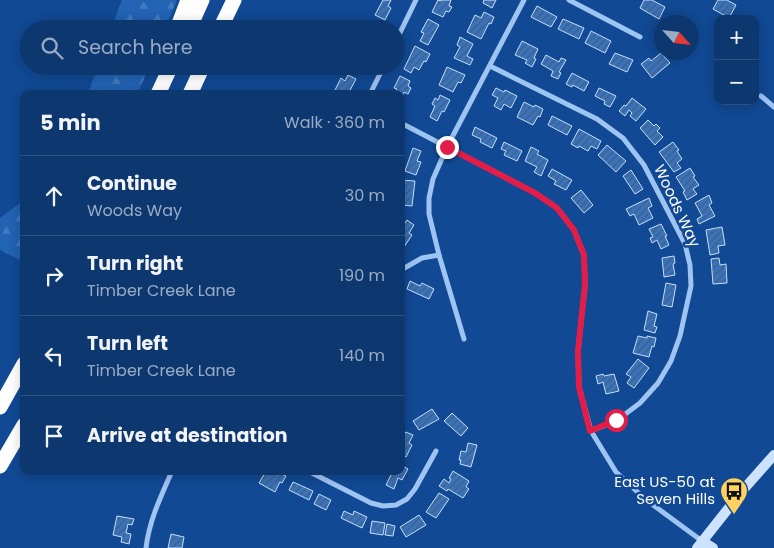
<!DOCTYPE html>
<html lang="en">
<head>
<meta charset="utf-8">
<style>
  :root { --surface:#0d376f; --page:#163f74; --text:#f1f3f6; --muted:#9aacc3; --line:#2d5182 }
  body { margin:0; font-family:Poppins,sans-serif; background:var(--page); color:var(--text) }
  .controls { position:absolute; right:15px; top:15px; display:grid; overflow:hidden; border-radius:10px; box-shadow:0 2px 12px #0003 }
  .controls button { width:45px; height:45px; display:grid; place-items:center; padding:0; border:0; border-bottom:1px solid var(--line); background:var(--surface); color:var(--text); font:25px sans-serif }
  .compass { position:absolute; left:654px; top:15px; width:45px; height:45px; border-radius:50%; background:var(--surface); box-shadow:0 2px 12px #0003; rotate:117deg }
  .stop { position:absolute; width:15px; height:15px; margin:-11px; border:4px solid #e11d48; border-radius:50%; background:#fff }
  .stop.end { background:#e11d48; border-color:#fff; box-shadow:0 1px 5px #0008 }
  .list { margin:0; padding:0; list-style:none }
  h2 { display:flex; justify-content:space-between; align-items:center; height:65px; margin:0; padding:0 20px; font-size:21px }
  h2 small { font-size:16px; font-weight:400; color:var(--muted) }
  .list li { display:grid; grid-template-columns:32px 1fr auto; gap:15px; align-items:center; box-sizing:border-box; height:80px; padding:0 20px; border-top:1px solid var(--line) }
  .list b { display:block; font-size:19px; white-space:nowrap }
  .list p { margin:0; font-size:16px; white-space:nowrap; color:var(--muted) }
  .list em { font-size:16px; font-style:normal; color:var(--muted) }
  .icon { flex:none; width:28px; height:28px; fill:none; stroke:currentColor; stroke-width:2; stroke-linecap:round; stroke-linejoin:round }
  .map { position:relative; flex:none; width:774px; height:548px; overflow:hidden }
  .search { position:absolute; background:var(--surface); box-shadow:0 2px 12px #0003; left:20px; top:20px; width:385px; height:55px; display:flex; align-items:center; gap:12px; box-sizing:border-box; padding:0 18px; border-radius:28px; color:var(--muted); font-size:19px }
  .panel { position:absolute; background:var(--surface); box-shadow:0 2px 12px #0003; left:20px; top:90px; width:385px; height:385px; border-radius:10px }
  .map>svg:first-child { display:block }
</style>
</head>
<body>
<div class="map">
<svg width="774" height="548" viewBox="0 0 774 548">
  <defs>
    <pattern id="forest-firs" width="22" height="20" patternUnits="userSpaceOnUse" patternTransform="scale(1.25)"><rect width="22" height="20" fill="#2263b3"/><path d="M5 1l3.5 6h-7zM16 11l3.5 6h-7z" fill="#437abe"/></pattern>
    <pattern id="building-hatch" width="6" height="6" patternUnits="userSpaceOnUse" patternTransform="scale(1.25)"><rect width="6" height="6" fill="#3973bc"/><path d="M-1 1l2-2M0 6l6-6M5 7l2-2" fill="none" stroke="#435e7e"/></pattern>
  </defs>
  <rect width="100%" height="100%" fill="#114994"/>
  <g fill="url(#forest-firs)">
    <polygon points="122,0 177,0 165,29 111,29"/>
    <polygon points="98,66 150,66 137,94 88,94"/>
    <polygon points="24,200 24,262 0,250 0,218"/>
  </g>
  <g fill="url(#building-hatch)" stroke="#c6dffd">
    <polygon points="383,0 391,0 388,6 391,8 385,20 375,15"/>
    <polygon points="438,0 441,1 442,0 451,0 449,6 452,7 449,12 446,11 443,17 432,12"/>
    <polygon points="484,0 496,0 492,8 483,3"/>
    <polygon points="644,0 652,0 665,7 659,19 640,8"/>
    <polygon points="718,0 727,0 736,5 729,18 713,9"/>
    <polygon points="537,6 557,17 551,27 531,17"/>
    <polygon points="484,12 494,17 491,24 489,23 481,39 467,32 475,15 481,18"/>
    <polygon points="428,19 439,25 428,45 420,41 424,33 421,32"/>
    <polygon points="563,19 584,28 579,39 558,29"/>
    <polygon points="359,21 372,27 375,22 384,26 382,29 355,29"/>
    <polygon points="591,31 611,41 605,53 585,43"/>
    <polygon points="460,37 473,44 467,56 473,59 470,65 454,58 460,47 457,45"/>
    <polygon points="522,41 538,49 534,58 536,59 532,67 525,63 527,60 515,55"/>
    <polygon points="415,46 430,54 426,62 424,61 419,70 414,67 411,73 404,69"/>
    <polygon points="615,53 633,60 627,72 609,64"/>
    <polygon points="661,53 670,63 652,78 641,64 649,58 651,61"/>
    <polygon points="546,55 559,62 561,58 566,60 559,72 561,73 558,79 551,76 553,71 541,64"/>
    <polygon points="447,67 465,75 461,83 458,82 453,92 439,85"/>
    <polygon points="572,73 589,82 584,91 573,85 572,87 566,84"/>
    <polygon points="348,75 356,79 348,94 333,94 341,78 345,81"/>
    <polygon points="400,76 410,81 408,86 411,88 408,94 404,92 401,98 401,94 395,94 397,89 394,88"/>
    <polygon points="496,88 504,92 505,90 517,96 511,108 504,104 501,110 494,106 498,98 492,95"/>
    <polygon points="599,88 616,96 610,107 604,104 605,101 595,96"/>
    <polygon points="440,95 450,100 444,112 442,111 437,121 430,117 435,106 432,104 435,98 438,100"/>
    <polygon points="632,98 646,109 636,121 630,116 632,113 629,110 625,116 619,111 624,105 626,106"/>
    <polygon points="524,102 534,107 535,105 543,109 540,117 538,116 533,125 517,117"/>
    <polygon points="552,116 572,126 567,135 548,125"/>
    <polygon points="648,120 654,126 656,124 660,128 657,131 663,137 655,145 640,128"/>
    <polygon points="475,127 497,138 492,148 480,142 481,139 472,135"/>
    <polygon points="579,129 601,141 597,149 591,146 588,151 579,146 578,148 571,144"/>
    <polygon points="504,142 522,151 517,161 504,155 506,151 501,149"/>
    <polygon points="673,142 679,150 677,151 682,159 677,163 681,168 674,172 659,152"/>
    <polygon points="607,145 626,161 616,172 598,155"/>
    <polygon points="531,147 539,151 537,154 548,160 541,176 534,172 537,167 525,161"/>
    <polygon points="413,148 421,151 417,161 421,162 416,175 405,171"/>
    <polygon points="690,168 695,176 693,177 699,185 693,189 697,194 687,200 683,192 685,191 676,177"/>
    <polygon points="552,169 572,180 566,190 554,184 556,181 548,176"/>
    <polygon points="631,170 643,189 635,194 623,176"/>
    <polygon points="401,180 415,181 412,206 401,205"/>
    <polygon points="581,190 593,205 584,213 571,198"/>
    <polygon points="709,195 712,203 709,205 715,216 699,224 697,219 702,216 695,203"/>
    <polygon points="649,198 652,206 648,208 653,218 639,225 634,214 630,216 626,209"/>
    <polygon points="407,220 414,225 409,233 412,235 404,247 401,245 401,229"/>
    <polygon points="661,224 667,236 665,236 669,245 661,249 657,240 652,243 650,238 653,237 649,229"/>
    <polygon points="722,227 725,245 718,246 719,253 710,255 706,230"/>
    <polygon points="674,256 675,263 673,264 675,275 664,277 662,258"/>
    <polygon points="719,258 720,265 726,264 727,283 713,284 711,259"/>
    <polygon points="410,281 420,286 422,283 434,289 429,299 407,289"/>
    <polygon points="666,283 676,285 672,307 662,305"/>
    <polygon points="648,311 657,314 654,326 657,327 655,333 644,330"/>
    <polygon points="638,336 647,338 647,336 656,338 654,347 652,346 649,357 633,353"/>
    <polygon points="638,359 649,368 634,388 627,383 631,377 626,374"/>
    <polygon points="603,374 604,376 614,374 619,391 606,394 603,382 598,384 596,376"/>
    <polygon points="432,409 439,419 419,430 413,421"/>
    <polygon points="452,413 468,428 461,436 444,421"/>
    <polygon points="406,432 413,435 409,443 412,445 406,457 401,455 401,440"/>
    <polygon points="468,443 477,445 471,467 460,464 461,460 459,460 461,451 466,452"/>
    <polygon points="401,465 408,469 402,480 398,478 394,489 386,485 393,471 401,471"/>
    <polygon points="266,471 269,471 277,475 279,473 286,476 282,483 280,482 275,492 259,483"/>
    <polygon points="453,471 469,481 466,487 469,489 463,498 448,489 447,491 439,486 444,479 449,483 451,479 449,478"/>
    <polygon points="293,482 313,491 309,500 289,490"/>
    <polygon points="439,493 449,499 436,518 426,512"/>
    <polygon points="319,494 331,500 326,510 314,504"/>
    <polygon points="344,511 353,515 354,511 367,517 362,528 341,518"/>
    <polygon points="419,515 426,525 406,537 400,527"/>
    <polygon points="117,516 134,519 132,525 128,524 126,533 131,534 129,544 121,542 122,537 113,535"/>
    <polygon points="372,521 385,523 383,535 370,533"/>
    <polygon points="387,524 395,526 393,536 385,535"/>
    <polygon points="171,534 184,537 182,548 168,548"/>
  </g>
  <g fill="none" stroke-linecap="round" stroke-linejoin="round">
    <g stroke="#9ec4f3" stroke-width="5">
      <polyline points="569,0 640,37"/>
      <polyline points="396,41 416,0"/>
      <polyline points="490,66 597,119 623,138 644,165 685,244 690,265 691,286 680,336 671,361 658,383 640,403 616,421 591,431"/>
      <polyline points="370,94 384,66"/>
      <polyline points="761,96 774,107"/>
      <polyline points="401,123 535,193 557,208 574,230 584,255 585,285 578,351 579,387 591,431 616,472 645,499 702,541"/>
      <polyline points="401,270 422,258 439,255"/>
      <polyline points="464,339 439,255 429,214 429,198 433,179 447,147 524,0"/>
      <polyline points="308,471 371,503 383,506 396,505 407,499 415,489 436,451"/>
      <path d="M 146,548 C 149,521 161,496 172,471"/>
    </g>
    <g stroke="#cde2fd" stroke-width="10">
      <polyline points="702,541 713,548"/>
      <polyline points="697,548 743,490 774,455"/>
    </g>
    <g stroke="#fff" stroke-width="15">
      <polyline points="177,29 188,0"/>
      <polyline points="189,29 202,0"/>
      <polyline points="220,29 234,0"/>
      <polyline points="158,94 171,66"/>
      <polyline points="190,94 203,66"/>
      <polyline points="0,407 24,364"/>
      <polyline points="0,466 24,425"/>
    </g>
  </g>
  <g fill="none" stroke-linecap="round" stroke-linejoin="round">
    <polyline stroke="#e11d48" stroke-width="6" points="447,147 535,193 557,208 574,230 584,255 585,285 578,351 579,387 590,431 616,420"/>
  </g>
  <defs>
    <g id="bus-pin" transform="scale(1.4375)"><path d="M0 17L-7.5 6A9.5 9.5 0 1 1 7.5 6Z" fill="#ffd260" stroke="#114994"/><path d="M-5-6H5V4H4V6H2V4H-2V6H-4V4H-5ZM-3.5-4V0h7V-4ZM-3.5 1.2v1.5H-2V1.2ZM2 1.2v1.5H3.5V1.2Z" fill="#111"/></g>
  </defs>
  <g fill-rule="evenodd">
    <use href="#bus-pin" x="734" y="491"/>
  </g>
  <g text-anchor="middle" stroke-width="5" stroke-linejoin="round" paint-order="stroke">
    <g font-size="15" fill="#fff" stroke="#114994">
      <text transform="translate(677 206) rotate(65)" y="5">Woods Way</text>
    </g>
    <g font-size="15" fill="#fff" stroke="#114994" text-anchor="end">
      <text x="715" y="487">East US-50 at<tspan x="715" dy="17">Seven Hills</tspan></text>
    </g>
  </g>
</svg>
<div class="controls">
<button>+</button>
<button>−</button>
</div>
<svg class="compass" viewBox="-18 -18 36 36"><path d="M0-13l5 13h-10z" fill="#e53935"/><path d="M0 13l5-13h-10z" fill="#9aacc3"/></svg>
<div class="stop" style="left:616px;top:420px"></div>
<div class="stop end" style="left:447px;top:147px"></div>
<div class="search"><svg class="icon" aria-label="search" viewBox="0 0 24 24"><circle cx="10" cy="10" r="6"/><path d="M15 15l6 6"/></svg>Search here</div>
<section class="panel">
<h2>5 min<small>Walk · 360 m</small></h2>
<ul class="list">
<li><svg class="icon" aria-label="ahead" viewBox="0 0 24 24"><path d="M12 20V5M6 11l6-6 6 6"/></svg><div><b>Continue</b><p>Woods Way</p></div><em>30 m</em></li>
<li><svg class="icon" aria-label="right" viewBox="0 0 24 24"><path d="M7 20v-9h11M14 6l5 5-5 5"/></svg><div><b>Turn right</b><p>Timber Creek Lane</p></div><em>190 m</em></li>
<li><svg class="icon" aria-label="left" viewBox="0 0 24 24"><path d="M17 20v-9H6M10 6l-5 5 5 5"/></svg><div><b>Turn left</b><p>Timber Creek Lane</p></div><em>140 m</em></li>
<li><svg class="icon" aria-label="arrive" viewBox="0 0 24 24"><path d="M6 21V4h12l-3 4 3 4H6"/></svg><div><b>Arrive at destination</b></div></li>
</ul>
</section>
</div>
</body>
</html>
